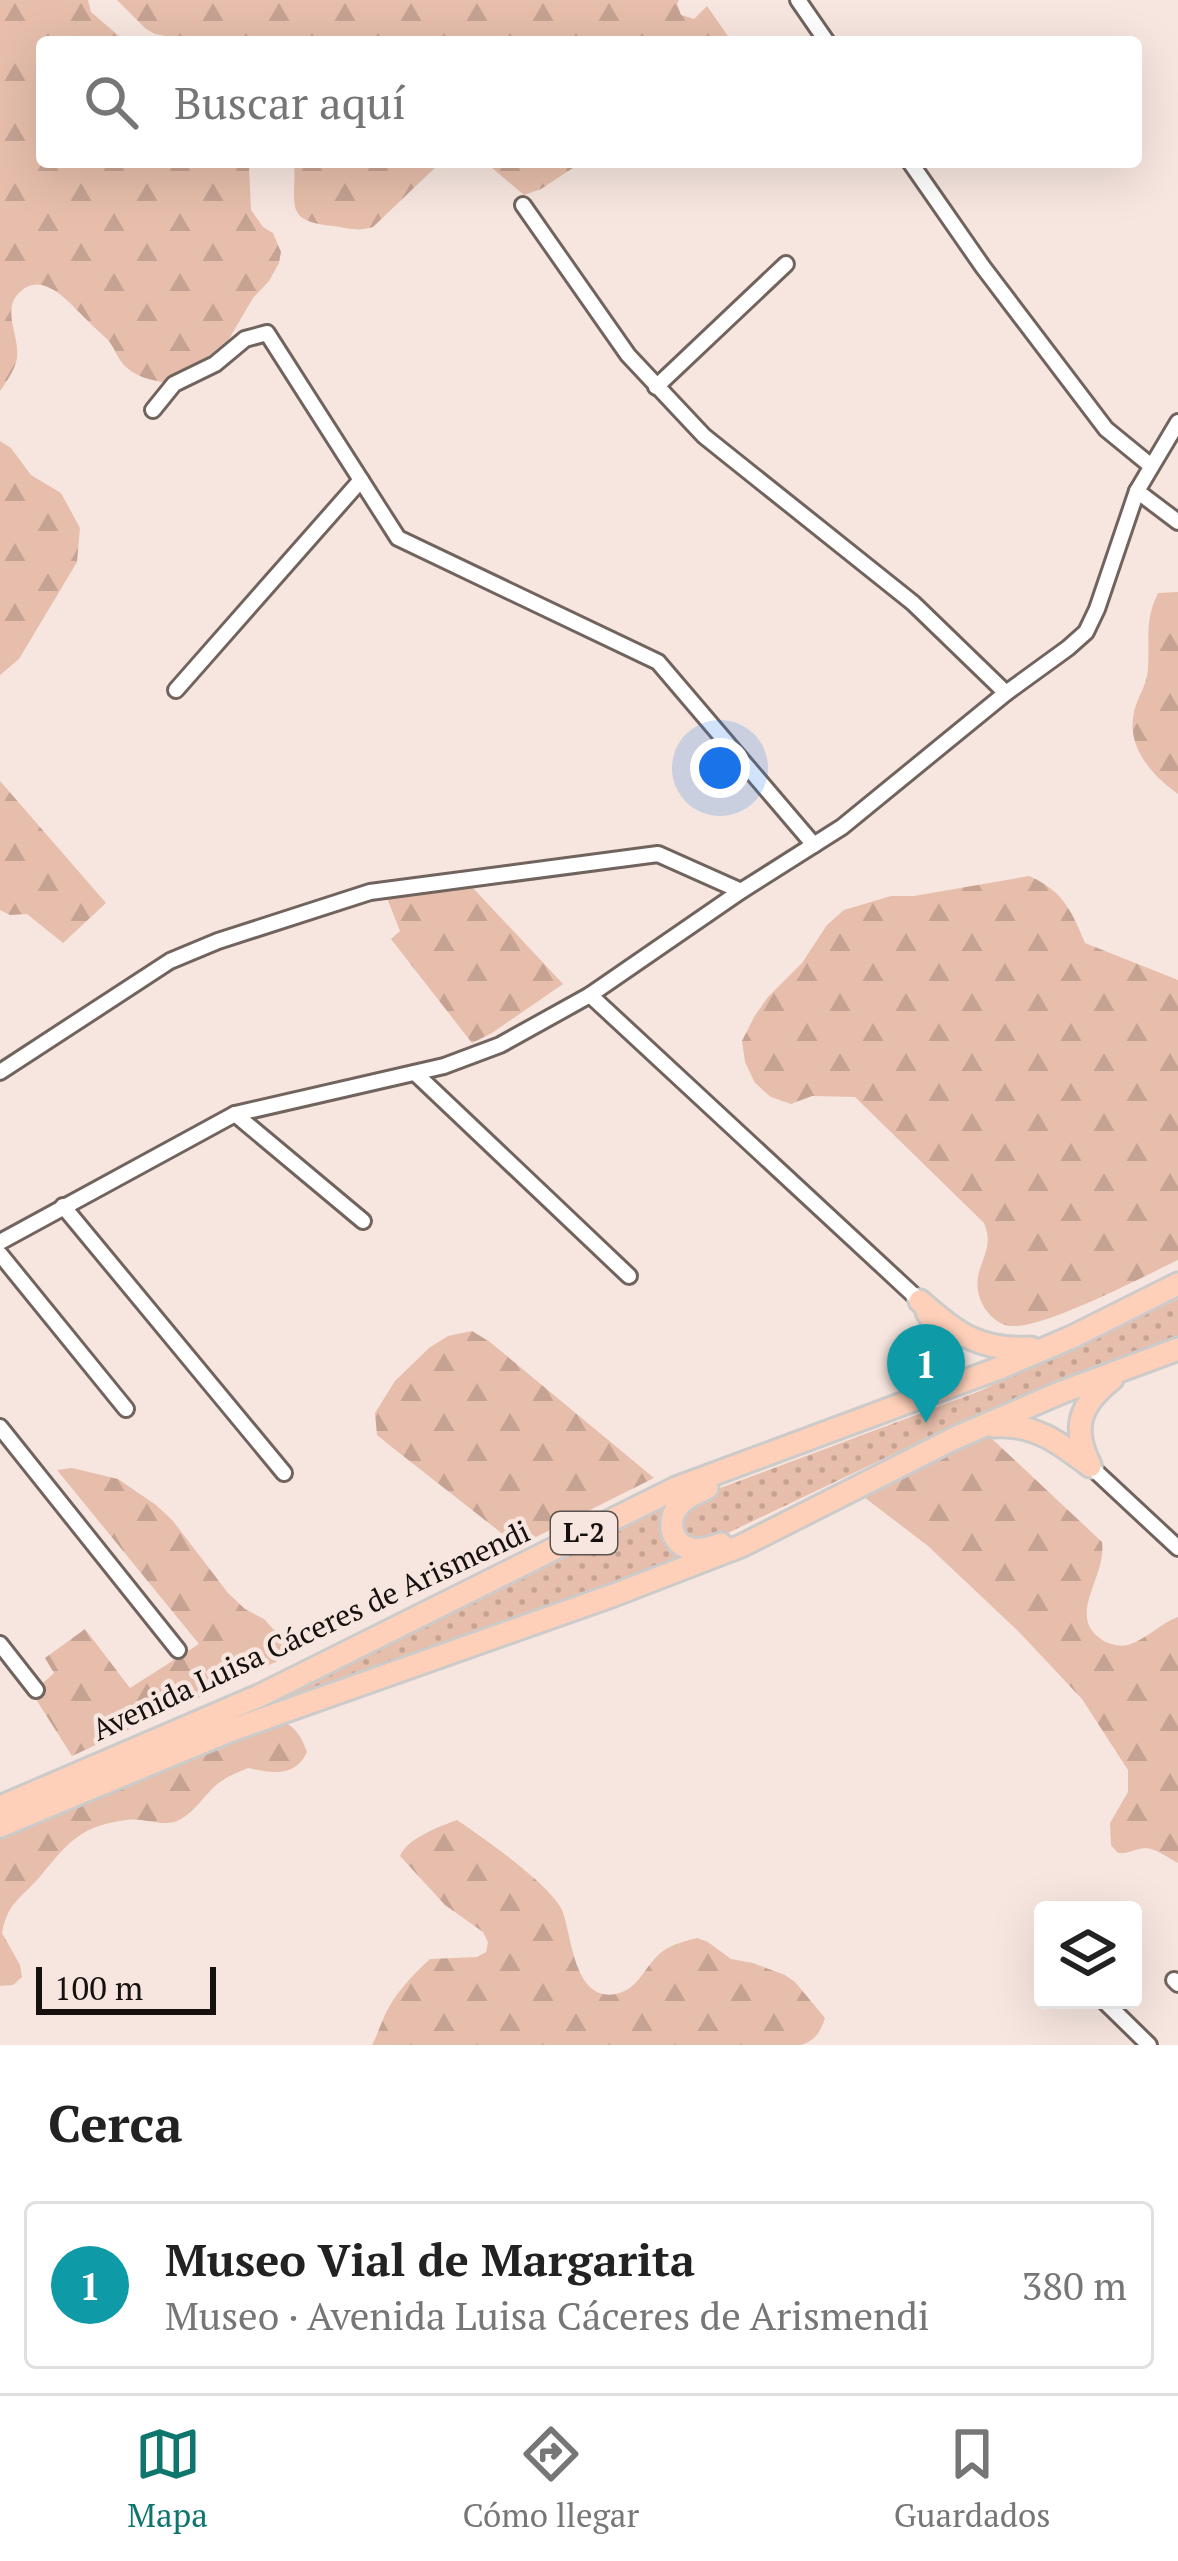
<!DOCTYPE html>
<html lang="es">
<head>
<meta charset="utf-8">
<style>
  :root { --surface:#fff; --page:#f6f6f6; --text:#222; --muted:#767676; --line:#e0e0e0; --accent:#0f766e }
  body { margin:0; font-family:"PT Serif",serif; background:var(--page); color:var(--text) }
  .controls { position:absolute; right:36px; bottom:36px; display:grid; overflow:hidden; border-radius:12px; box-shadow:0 12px 48px #0002 }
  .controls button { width:108px; height:108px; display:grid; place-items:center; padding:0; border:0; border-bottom:3px solid var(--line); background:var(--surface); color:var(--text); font:60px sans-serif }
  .scale { position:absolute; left:36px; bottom:30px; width:180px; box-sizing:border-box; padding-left:12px; border:6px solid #16110e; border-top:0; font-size:33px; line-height:42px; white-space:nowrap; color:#16110e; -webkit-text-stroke:9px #f7e6df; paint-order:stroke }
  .you { position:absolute; left:720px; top:768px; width:42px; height:42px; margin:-30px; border:9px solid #fff; border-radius:50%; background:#1a73e8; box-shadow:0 0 0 18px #1a73e833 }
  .badge { display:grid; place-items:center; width:78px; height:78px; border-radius:50%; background:var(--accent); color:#fff; font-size:39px; font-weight:700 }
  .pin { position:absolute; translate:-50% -99px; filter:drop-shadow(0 3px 6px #0008) }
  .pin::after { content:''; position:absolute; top:63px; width:42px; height:36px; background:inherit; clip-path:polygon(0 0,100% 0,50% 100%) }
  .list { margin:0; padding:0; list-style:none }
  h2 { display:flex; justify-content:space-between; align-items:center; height:156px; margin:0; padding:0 48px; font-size:51px }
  h2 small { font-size:39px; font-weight:400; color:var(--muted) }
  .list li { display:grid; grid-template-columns:78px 1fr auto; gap:36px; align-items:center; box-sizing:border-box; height:168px; margin:0 24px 24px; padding:0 24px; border:3px solid var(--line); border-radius:12px }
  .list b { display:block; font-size:45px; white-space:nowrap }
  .list p { margin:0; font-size:39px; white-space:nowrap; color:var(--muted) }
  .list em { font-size:39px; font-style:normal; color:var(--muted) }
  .icon { flex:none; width:66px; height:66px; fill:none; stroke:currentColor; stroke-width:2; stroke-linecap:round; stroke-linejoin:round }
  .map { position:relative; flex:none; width:1178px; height:2045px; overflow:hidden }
  .search { position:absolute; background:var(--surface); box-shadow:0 12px 48px #0002; left:36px; right:36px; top:36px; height:132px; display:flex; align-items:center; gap:30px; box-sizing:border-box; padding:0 42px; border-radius:12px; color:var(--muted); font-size:45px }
  .sheet { height:348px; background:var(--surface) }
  nav { display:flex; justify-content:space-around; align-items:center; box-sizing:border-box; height:168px; border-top:3px solid var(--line); background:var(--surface); font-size:33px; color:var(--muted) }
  nav a { display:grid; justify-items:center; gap:6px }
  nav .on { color:var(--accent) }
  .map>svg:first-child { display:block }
</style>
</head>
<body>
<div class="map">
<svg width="1178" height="2045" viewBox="0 0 1178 2045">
  <defs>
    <pattern id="grass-dots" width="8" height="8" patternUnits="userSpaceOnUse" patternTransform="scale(3)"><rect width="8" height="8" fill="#e6beab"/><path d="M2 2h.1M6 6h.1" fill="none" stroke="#c5a292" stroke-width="1.8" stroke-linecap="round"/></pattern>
    <pattern id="forest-firs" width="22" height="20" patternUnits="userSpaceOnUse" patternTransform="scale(3)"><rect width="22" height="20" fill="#e6beab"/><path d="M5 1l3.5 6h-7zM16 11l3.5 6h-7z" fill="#c5a292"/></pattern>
  </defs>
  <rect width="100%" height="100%" fill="#f7e6df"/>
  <g fill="url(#grass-dots)">
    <polygon points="1178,1299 1178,1338 971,1417 711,1541 700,1544 680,1533 677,1514 699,1496 980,1391"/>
    <polygon points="661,1506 664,1540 682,1558 680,1561 217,1728 243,1711"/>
  </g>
  <g fill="url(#forest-firs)">
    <path d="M 0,0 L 88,0 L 91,12 L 126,42 L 42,42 L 42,162 L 246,162 L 249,167 L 251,210 L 263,227 L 273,233 L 281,252 L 279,263 L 269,281 L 253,298 L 229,339 L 175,384 C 156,381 137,379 123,364 C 117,357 114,347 108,340 C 101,333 93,327 87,320 C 70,304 42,267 18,294 C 2,311 20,337 17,358 C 15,370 7,381 0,391 Z"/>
    <polygon points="117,0 679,0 677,4 681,15 694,19 707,6 732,42 196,42 155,34 146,29"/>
    <path d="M 294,162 L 441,162 L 373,227 C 357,232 349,228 333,226 C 282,221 297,204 294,162 Z"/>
    <polygon points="485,162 582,162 541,189 524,195"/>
    <polygon points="0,441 11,448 31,475 61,493 80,528 77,562 19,659 0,675"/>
    <path d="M 1178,592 L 1178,794 C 1149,773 1123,743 1136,705 C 1141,691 1147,684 1148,668 C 1150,638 1144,622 1158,593 Z"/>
    <polygon points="0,781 106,903 63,943 27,914 10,915 0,910"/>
    <path d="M 1029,876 C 1063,891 1071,910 1085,943 L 1178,980 L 1178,1260 C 1144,1276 1044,1329 1011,1326 C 996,1325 982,1309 979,1295 C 971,1266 997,1253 984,1223 L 855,1097 L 812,1096 L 791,1104 L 771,1097 L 755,1083 L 745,1062 L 742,1041 L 754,1017 L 768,997 L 802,963 L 827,925 L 844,910 L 891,896 L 914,896 Z"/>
    <polygon points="472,887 563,984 492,1033 472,1043 391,939 400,931 387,898"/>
    <polygon points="472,1331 490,1342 654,1478 518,1546 393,1448 377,1435 375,1413 395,1381 429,1348 448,1336"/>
    <path d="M 989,1436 L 1102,1542 C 1107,1577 1066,1615 1101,1639 C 1107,1644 1120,1647 1128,1645 C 1146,1640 1160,1623 1178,1617 L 1178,1863 C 1168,1858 1156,1848 1145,1848 C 1134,1849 1129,1854 1118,1853 L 1111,1845 L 1110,1823 L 1128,1792 L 1128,1770 L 1082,1699 L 1020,1633 L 928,1546 L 860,1494 Z"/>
    <polygon points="72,1468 118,1479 156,1505 173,1521 228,1593 245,1609 264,1619 295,1653 72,1756 32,1693 54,1673 45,1658 85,1629 130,1688 199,1644 57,1470"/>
    <path d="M 276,1719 C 294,1724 301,1735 307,1752 C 295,1778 271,1773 248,1768 C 236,1773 224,1778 215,1786 C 204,1796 195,1811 181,1819 C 164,1829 145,1817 127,1820 C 83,1825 69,1841 43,1873 C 24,1897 8,1900 2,1933 L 20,1965 L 22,1977 L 13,1985 L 0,1986 L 0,1833 Z"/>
    <path d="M 457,1820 C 482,1837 550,1884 562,1910 C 572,1934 573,2002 616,1994 C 640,1989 645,1964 663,1951 C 673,1944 686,1941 697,1938 L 708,1942 L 731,1959 L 753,1963 L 785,1975 L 795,1982 L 825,2018 C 821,2031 815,2041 801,2045 L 372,2045 C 379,2032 382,2019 389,2007 C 400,1988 414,1974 430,1959 L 477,1957 L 486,1952 L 488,1942 L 483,1932 L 445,1905 L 400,1856 C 408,1838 438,1827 457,1820 Z"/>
  </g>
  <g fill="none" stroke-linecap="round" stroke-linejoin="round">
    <g stroke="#71635d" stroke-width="20">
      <g id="street">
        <polyline points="798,0 827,42"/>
        <polyline points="910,162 983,267 1106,429 1150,465"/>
        <polyline points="523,205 628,355 704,436 913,603 1006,693"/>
        <polyline points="656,387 786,264"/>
        <polyline points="153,410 174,384 215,364 245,339 267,333 398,538 658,662 814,845"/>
        <polyline points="1137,491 1178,522"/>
        <polyline points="176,690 361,480"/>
        <polyline points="590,995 920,1301"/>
        <polyline points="0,1072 170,961 218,941 370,892 658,854 741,891"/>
        <polyline points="415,1073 629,1276"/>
        <polyline points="235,1114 363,1221"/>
        <polyline points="63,1206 284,1473"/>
        <polyline points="0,1242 235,1114 444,1066 500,1045 590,995 741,891 842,827 1006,693 1068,648 1086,632 1097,609 1137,491 1178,422"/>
        <polyline points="0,1254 126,1409"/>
        <polyline points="0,1427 178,1650"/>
        <polyline points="1090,1466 1178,1548"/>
        <polyline points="0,1644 36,1690"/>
        <polyline points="1174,1980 1178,1984"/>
        <polyline points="1103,2000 1149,2045"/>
      </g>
    </g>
    <g stroke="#cccbca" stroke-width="27">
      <g id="primary">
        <path d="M 920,1301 C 957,1334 980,1351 1031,1348"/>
        <path d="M 918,1393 C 948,1367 951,1345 927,1312"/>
        <path d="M 994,1426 C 1034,1423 1060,1443 1090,1466"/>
        <path d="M 1090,1465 C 1071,1428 1080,1404 1112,1379"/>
        <path d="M 707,1488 C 698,1492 688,1496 681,1503 C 666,1518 669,1544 692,1549 C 702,1551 712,1547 721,1544"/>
        <polyline points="0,1807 261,1695 676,1488 997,1369 1072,1337 1178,1284"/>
        <polyline points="0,1826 229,1731 614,1595 741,1546 955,1438 1062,1392 1178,1349"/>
      </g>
    </g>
    <use href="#street" stroke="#fff" stroke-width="14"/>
    <use href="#primary" stroke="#fed0ba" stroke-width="21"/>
  </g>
  <g text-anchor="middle" stroke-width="9" stroke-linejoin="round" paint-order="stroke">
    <rect fill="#f7e6df" stroke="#5a514d" stroke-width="3" x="551" y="1512" width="66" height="42" rx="9"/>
    <g font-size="27" font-weight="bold" fill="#16110e">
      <text x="584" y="1542">L-2</text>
    </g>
    <g font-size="30" fill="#16110e" stroke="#f7e6df">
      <text transform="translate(311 1631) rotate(-25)" y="10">Avenida Luisa Cáceres de Arismendi</text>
    </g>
  </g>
</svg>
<div class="controls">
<button><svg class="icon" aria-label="layers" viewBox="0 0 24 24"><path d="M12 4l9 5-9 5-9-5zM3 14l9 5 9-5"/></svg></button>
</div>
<div class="scale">100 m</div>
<div class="you"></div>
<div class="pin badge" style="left:926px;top:1423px;background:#0f9aa8">1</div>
<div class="search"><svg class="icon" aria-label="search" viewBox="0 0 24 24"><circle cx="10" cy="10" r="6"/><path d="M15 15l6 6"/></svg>Buscar aquí</div>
</div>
<section class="sheet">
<h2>Cerca<small></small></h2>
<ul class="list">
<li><span class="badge" style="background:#0f9aa8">1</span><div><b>Museo Vial de Margarita</b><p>Museo · Avenida Luisa Cáceres de Arismendi</p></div><em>380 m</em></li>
</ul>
</section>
<nav>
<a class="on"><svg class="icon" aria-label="map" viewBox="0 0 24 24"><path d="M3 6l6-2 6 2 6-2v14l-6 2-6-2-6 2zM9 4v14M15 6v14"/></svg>Mapa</a>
<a><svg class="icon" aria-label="directions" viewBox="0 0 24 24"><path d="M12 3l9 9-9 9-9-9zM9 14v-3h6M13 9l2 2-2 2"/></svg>Cómo llegar</a>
<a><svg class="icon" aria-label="saved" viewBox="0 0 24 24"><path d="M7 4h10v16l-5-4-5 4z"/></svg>Guardados</a>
</nav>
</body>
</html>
